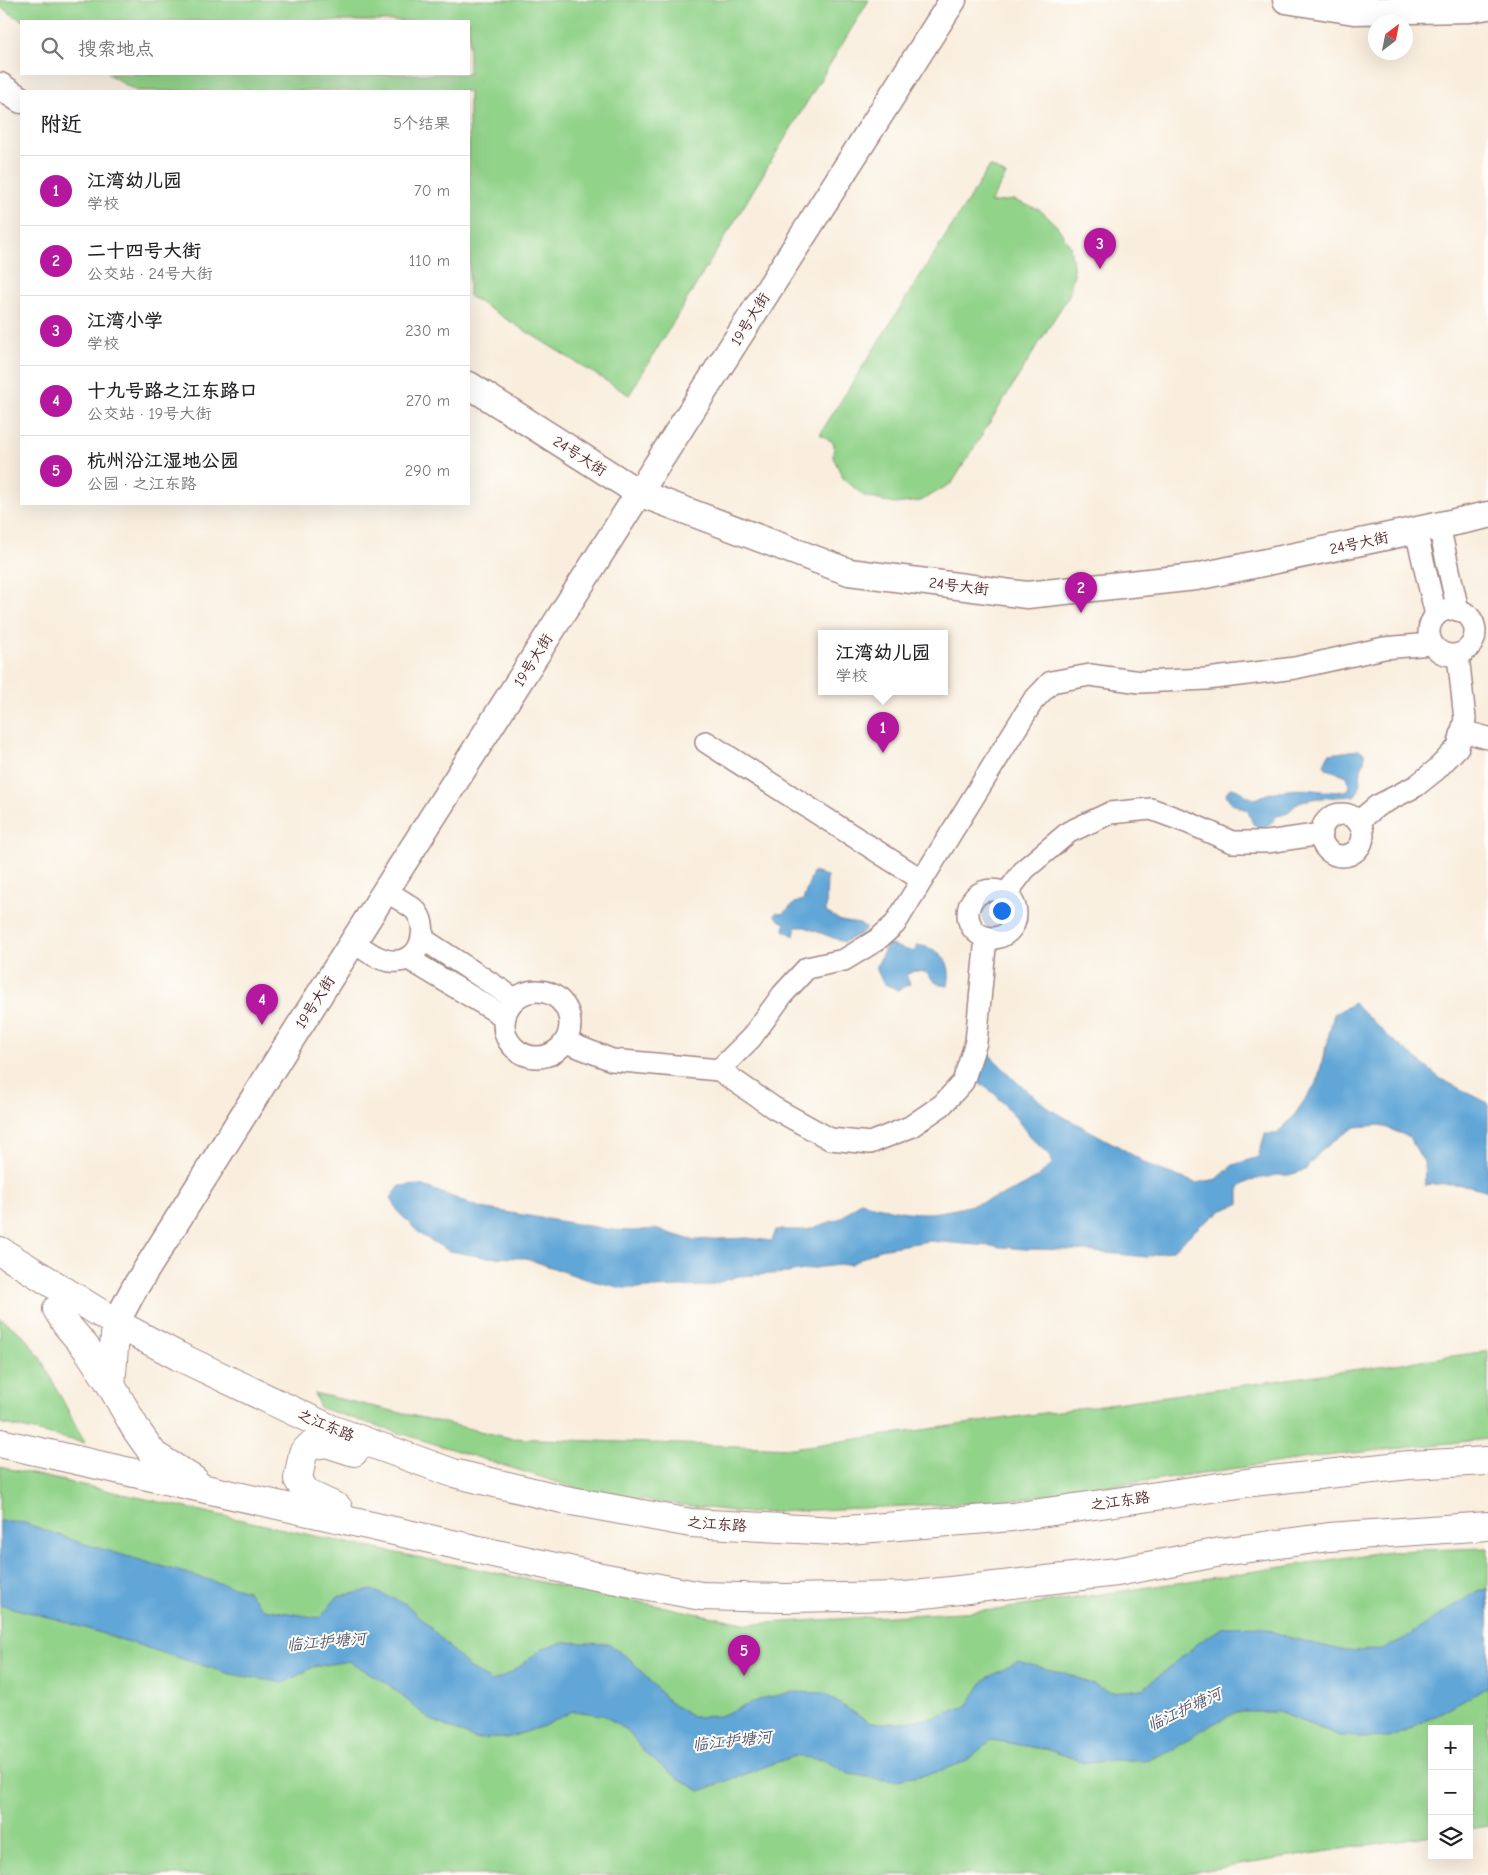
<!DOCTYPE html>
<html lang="zh">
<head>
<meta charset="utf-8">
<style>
  :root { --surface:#fff; --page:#f2f2f2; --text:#202124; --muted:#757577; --line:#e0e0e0; --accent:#b5179e }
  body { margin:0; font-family:"Comic Neue","LXGW WenKai TC",sans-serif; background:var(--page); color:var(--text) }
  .controls { position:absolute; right:15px; bottom:15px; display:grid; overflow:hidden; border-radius:0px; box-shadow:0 5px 20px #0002 }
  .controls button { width:45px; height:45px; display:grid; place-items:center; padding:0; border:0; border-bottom:1px solid var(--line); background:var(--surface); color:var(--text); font:25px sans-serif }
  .compass { position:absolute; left:1368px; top:15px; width:45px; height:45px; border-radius:50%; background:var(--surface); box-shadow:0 5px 20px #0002; rotate:32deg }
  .you { position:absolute; left:1001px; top:910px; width:18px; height:18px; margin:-12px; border:4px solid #fff; border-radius:50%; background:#1a73e8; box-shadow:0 0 0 8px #1a73e833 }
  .badge { display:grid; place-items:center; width:32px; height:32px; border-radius:50%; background:var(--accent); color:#fff; font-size:16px; font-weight:700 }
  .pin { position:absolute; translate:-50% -41px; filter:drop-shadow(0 1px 2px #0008) }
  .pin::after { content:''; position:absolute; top:26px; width:18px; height:15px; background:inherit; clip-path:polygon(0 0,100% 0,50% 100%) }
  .popup { position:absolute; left:818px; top:630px; width:130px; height:65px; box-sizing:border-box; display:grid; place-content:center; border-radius:0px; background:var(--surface); filter:drop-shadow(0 1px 4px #0005); font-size:16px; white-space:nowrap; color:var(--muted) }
  .popup b { font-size:19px; color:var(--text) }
  .popup::after { content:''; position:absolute; left:50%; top:100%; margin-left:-10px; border:10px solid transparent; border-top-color:var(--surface) }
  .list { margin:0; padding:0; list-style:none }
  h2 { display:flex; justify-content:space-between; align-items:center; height:65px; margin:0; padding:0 20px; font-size:21px }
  h2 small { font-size:16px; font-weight:400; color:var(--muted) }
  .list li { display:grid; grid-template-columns:32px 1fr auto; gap:15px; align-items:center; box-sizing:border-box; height:70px; padding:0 20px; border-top:1px solid var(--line) }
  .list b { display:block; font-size:19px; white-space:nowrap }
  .list p { margin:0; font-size:16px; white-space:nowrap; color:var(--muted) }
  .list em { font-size:16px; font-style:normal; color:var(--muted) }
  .icon { flex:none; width:28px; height:28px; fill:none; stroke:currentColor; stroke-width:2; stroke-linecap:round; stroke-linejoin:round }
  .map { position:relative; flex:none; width:1488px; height:1875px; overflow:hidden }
  .search { position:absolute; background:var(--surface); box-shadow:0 5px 20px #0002; left:20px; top:20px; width:450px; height:55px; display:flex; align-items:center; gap:12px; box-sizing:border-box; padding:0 18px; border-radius:0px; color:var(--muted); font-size:19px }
  .panel { position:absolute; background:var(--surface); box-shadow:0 5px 20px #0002; left:20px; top:90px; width:450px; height:415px; border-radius:0px }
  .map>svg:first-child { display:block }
</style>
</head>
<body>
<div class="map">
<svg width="1488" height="1875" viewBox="0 0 1488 1875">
  <rect width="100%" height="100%" fill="#fdfcf7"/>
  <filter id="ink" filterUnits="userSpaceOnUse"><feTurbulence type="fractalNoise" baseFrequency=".02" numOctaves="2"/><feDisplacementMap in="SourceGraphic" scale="10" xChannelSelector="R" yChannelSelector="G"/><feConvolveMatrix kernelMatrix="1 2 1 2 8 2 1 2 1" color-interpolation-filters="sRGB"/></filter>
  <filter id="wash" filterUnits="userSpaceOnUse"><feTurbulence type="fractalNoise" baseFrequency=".0096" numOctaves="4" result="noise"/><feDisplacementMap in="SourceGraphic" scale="20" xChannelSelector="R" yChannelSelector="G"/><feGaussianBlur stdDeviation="1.12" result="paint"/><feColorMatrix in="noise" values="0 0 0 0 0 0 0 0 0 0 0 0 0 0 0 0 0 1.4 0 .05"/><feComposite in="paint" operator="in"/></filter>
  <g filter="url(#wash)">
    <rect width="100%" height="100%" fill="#f9eede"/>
    <g fill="#92d38a" stroke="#6e795a">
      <polygon points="0,0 869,0 629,395 469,296 469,91 136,91 108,74 469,74 469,21 23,21 0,7"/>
      <polygon points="990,166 1006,175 990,203 1013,200 1040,210 1057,226 1070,246 1074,273 1069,295 952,483 921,501 894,504 864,496 843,478 833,457 834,443 820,434"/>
      <polygon points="0,1318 24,1336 41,1359 85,1443 0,1423"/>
      <polygon points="1488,1351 1488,1439 1316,1457 996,1502 750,1513 598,1495 320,1408 314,1393 510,1438 793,1448"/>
      <polygon points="0,1467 347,1543 749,1624 996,1610 1389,1551 1488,1548 1488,1826 1469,1829 1469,1729 1432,1729 1432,1835 1175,1875 0,1875"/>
    </g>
    <g fill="#61a6d7" stroke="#566281">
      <path d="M 1359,750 L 1362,751 L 1365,755 L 1364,762 L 1361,769 L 1359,790 L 1354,796 C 1341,797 1310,797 1299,803 C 1289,809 1290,815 1276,816 L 1271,824 L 1263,830 L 1253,824 L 1248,811 C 1239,806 1228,804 1226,793 L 1230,788 C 1240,788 1246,798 1256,799 C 1272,790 1294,788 1313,790 C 1324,791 1337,793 1348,790 L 1350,786 L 1347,776 L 1327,769 L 1324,764 L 1329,754 Z"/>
      <polygon points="813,872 827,876 826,912 841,921 859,924 867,928 860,934 844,942 805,927 796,927 794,936 784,930 785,923 780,921 774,915 777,912 782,914 795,903 803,900"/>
      <path d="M 887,944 L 914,952 L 917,945 C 942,949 953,961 948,986 L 936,983 L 925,972 L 914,971 L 906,975 L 910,984 L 898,990 L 883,983 L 876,968 Z"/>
      <path d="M 1354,1003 L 1389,1037 L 1441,1079 L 1488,1103 L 1488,1191 C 1467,1184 1448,1182 1425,1185 L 1424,1162 L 1409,1137 L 1380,1125 L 1355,1127 L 1336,1139 L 1319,1153 L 1305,1170 L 1289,1175 L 1277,1175 L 1252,1180 L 1239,1187 L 1239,1204 L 1223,1210 L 1202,1224 L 1173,1250 L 1147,1257 L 1074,1250 L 1025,1249 L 929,1241 L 880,1249 L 851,1264 L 821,1267 L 788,1273 L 739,1276 L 707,1286 L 653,1288 L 622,1288 L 585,1279 L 525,1258 L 484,1257 L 449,1251 L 420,1234 L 399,1213 L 391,1198 L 400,1186 L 421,1185 L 481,1208 L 613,1230 L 632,1231 L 655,1229 L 692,1240 L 748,1238 L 772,1241 L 776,1230 L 807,1230 L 841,1218 L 860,1202 C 881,1207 906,1214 928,1213 C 955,1212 1013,1195 1034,1179 C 1041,1175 1046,1169 1052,1164 L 1049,1155 L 1030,1137 L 1013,1114 L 995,1094 L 977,1081 L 987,1052 L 1019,1084 L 1051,1110 L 1118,1146 L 1152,1167 L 1196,1183 L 1217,1179 L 1233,1165 L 1258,1157 L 1265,1134 L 1277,1134 L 1293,1117 L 1317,1082 L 1334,1014 Z"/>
      <polygon points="0,1521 25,1523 78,1542 247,1591 263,1609 320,1618 338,1596 372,1590 406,1604 430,1627 467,1666 492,1682 514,1671 543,1648 565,1642 609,1644 631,1660 668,1701 692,1717 720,1716 764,1698 794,1692 823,1693 870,1723 898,1723 933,1718 967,1706 985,1679 1018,1662 1065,1673 1111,1692 1143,1689 1197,1644 1223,1627 1259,1626 1287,1637 1345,1651 1381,1650 1405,1638 1477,1591 1488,1589 1488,1686 1431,1718 1390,1738 1340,1736 1278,1712 1237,1712 1201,1730 1176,1748 1148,1760 1113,1760 1087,1763 1048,1750 991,1740 965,1762 930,1774 891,1781 849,1774 824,1760 794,1756 700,1791 678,1778 647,1755 626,1730 603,1715 573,1711 544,1726 507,1738 475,1739 429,1719 388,1684 349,1661 313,1667 284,1683 230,1674 56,1619 0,1605"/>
    </g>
  </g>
  <g filter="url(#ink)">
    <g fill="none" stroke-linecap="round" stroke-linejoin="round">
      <g stroke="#a28684" stroke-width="24">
        <g id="minor">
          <polyline points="1439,526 1458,610"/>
          <polyline points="1416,531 1436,615"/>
          <circle cx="1452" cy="632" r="23"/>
          <polyline points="1462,731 1488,738"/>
          <polyline points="706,742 922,880 895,924 877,940 844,960 807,968 783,994 751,1038 719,1070"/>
          <circle cx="1342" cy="835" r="21"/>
          <polyline points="1358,822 1377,806 1416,786 1436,770 1458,747 1465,719 1458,655"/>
          <polyline points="922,880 1033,701 1051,682 1090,675 1140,682 1207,679 1295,668 1384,648 1431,644"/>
          <circle cx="992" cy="914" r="24"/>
          <polyline points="1006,894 1025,869 1069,832 1110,813 1151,809 1189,823 1232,842 1267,842 1322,834"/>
          <polyline points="423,939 515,999"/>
          <path d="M 353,942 C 367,951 381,963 398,961 C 422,960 430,926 415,910 C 407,903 395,897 386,891"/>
          <polyline points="407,958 505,1017"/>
          <circle cx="537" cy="1024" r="33"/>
          <polyline points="566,1042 612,1060 719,1070 774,1108 830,1139 870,1143 910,1127 942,1105 963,1082 976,1042 986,937"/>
        </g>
      </g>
      <g stroke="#a28684" stroke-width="29">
        <g id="tertiary">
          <polyline points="1286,0 1354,11 1470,9 1488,6"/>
          <polyline points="0,86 21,100"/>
          <polyline points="469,385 639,493 849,572 1027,595 1196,577 1488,515"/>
          <polyline points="116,1323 134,1289 288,1044 953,0"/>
        </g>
      </g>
      <g stroke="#a28684" stroke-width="30">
        <g id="secondary">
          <polyline points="0,1251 116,1323 178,1356 331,1429 453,1473 566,1500 691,1523 835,1531 1012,1517 1253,1482 1409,1465 1488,1461"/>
          <polyline points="57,1309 66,1324 87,1349 111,1385 137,1431 154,1455 194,1480"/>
          <polyline points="111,1385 116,1323"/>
          <polyline points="0,1443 591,1575 701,1596 784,1598 906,1596 1117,1572 1221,1552 1329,1537 1488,1526"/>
          <polyline points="338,1508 306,1493 298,1479 303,1453 310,1446 326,1443 354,1452"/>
        </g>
      </g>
      <use href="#minor" stroke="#fff" stroke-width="21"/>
      <use href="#tertiary" stroke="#fff" stroke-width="26"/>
      <use href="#secondary" stroke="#fff" stroke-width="28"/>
    </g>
  </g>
  <g text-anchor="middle" stroke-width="4" stroke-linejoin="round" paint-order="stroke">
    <g font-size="15" fill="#4a1f2b" stroke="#fdfcf7">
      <text transform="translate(750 319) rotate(-58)" y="5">19号大街</text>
      <text transform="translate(580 456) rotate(33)" y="5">24号大街</text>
      <text transform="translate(1359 543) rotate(-12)" y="5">24号大街</text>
      <text transform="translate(959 586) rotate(7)" y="5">24号大街</text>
      <text transform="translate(533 660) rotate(-58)" y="5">19号大街</text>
      <text transform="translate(315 1002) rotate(-57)" y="5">19号大街</text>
      <text transform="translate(326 1425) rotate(23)" y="5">之江东路</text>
      <text transform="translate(1120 1501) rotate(-8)" y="5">之江东路</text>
      <text transform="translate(717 1524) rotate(4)" y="5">之江东路</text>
    </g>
    <g font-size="16" font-style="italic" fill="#535570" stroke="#fdfcf7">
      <text transform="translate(326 1641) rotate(-5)" y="6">临江护塘河</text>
      <text transform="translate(1184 1709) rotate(-25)" y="6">临江护塘河</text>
      <text transform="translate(732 1740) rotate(-6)" y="6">临江护塘河</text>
    </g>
  </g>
</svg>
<div class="controls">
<button>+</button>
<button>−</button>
<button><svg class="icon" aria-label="layers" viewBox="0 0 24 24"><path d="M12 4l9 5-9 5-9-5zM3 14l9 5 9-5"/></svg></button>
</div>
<svg class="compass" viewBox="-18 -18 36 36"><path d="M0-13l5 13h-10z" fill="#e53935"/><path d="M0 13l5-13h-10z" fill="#757577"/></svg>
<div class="you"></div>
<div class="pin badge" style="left:883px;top:753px">1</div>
<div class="popup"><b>江湾幼儿园</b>学校</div>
<div class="pin badge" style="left:1081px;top:613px">2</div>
<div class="pin badge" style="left:1100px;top:269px">3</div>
<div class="pin badge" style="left:262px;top:1025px">4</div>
<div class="pin badge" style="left:744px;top:1676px">5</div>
<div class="search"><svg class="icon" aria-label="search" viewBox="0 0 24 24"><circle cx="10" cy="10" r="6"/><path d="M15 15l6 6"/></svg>搜索地点</div>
<section class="panel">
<h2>附近<small>5个结果</small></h2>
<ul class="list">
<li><span class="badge">1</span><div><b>江湾幼儿园</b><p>学校</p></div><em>70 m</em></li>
<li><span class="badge">2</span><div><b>二十四号大街</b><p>公交站 · 24号大街</p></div><em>110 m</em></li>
<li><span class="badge">3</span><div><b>江湾小学</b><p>学校</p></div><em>230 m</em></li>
<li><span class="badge">4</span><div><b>十九号路之江东路口</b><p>公交站 · 19号大街</p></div><em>270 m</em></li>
<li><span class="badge">5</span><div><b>杭州沿江湿地公园</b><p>公园 · 之江东路</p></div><em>290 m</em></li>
</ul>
</section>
</div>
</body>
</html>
